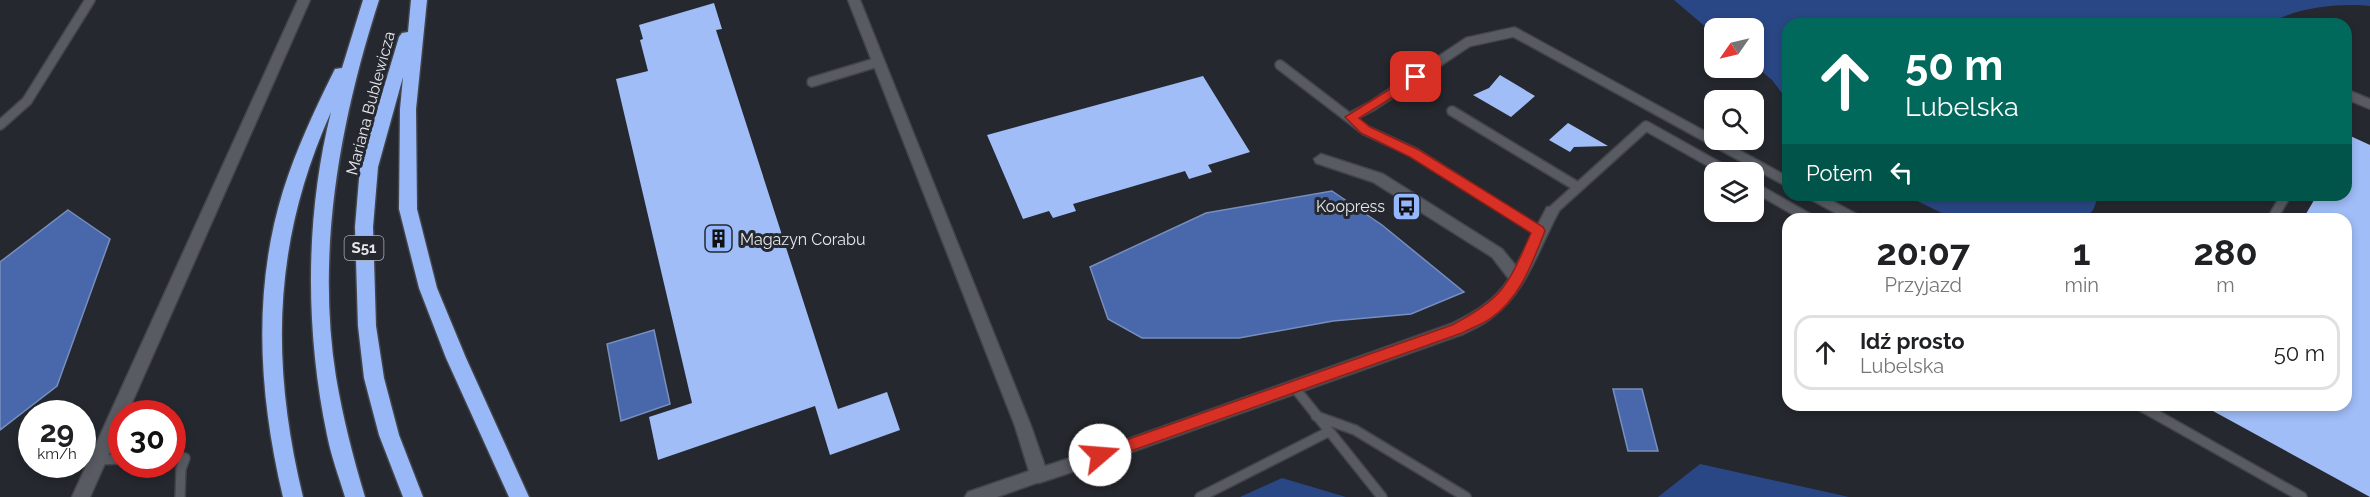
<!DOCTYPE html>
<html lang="pl">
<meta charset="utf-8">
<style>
:root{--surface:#fff;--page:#f2f2f2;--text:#202124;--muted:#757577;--line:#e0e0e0}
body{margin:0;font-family:Raleway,sans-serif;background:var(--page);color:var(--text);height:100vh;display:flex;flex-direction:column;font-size:22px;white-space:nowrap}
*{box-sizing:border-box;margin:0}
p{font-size:20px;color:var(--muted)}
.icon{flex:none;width:33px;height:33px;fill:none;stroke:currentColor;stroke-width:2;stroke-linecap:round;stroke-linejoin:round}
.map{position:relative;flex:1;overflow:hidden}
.drawer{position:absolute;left:1782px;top:213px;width:570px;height:198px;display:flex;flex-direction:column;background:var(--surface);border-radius:18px;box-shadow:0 3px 9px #0003}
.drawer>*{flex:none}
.guide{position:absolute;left:1782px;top:18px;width:570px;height:183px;border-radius:18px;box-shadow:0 3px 9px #0003;background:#00695c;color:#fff;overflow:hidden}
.needle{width:39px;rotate:236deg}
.buttons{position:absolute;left:1704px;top:18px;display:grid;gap:12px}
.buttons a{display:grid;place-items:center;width:60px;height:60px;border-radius:12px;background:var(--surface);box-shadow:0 3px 9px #0003;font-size:30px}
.speed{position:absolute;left:18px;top:400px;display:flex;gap:12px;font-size:30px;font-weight:700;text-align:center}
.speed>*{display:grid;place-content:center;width:78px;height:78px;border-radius:50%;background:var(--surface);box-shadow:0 3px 9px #0003;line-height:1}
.speed small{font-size:15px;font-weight:400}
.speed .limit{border:9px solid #d22;background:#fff;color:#111}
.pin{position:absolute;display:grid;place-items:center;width:51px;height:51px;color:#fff;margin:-26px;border-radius:12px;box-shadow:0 3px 9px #0006}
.me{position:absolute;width:66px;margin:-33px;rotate:72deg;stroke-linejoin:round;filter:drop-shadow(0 0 4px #0008)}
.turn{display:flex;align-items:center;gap:21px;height:126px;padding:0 24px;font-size:27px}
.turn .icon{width:78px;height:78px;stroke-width:2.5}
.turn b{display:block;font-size:42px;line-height:51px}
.then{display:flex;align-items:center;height:57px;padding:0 24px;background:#0003;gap:12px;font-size:22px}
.eta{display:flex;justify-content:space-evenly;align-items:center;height:102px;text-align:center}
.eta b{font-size:36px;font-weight:700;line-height:42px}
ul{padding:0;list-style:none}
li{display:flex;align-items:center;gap:18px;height:75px;margin:0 12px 9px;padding:0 12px;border:3px solid var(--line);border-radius:18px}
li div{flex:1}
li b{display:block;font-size:22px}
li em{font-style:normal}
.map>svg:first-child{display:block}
.green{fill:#2a4785}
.water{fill:#4868ab;stroke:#778ebe;stroke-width:1.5}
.building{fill:#a0bdf8}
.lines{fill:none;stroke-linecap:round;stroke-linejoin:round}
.service-casing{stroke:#424449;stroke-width:12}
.minor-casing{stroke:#424449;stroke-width:3}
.tertiary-casing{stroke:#424449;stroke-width:3}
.motorway-casing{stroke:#424449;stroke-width:3}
.service{stroke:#585b62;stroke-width:9}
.minor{fill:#585b62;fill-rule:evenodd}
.tertiary{fill:#585b62;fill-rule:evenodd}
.motorway{fill:#98b8f8;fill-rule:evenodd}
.route{fill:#d93025;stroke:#8d1f18;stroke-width:1.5}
.labels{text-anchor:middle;stroke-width:6;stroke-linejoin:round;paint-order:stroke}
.shield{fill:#25282e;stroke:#abaeb2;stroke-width:1.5}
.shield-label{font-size:15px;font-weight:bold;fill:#e5e7eb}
.street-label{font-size:16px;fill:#e5e7eb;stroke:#25282e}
.poi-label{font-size:16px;fill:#e5e7eb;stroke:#25282e;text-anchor:end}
</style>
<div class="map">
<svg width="2370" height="497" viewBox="0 0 2370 497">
<rect width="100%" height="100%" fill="#25282e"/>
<!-- green -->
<g class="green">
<path d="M1674 0H2370V6C2341 3 2295 7 2270 24H1788V101L1772 80 1754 65V28H1714V34Z"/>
<polygon points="1905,195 2099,195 2093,210 2086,219 1954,219"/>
<polygon points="1700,464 1849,497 1658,497"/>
<polygon points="1282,478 1346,497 1240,497"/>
</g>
<!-- water -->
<g class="water">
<polygon points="1332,191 1382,225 1464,292 1411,314 1333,321 1239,338 1142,338 1108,319 1090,267 1206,213"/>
<polygon points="68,210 110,239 57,386 0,430 0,262"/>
<polygon points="654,330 670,404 621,421 607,344"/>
<polygon points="1613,389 1642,389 1658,451 1628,451"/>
</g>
<!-- building -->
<g class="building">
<polygon points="714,3 722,29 716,30 838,409 887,392 900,430 830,455 815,406 658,460 649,417 692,403 616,79 648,71 640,40 643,39 639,25"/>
<polygon points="1500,75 1535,96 1511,117 1473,95 1489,88"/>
<polygon points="1203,76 1250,152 1208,165 1212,172 1189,179 1185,171 1073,204 1076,211 1053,218 1049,211 1023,219 987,135"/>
<polygon points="1568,123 1608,146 1574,147 1570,152 1549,140"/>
<polygon points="2346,134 2370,145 2370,497 2202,405 2346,405 2346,219 2303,219 2317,195 2346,195"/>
</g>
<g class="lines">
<defs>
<g id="service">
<polyline points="1280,65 1365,130 1415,153 1538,231"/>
<polyline points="812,82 878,62"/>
<polyline points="2346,94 2370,104"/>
<polyline points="1452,111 1578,187"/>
<polyline points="1351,117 1372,106 1468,42 1514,32 1788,182"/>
<polyline points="0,125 27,101 90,0"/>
<polyline points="1754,187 1810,219"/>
<polyline points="1812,195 1856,219"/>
<polyline points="1552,211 1646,126 1728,172"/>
<polyline points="2272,219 2286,195"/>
<polyline points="1294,387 1382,497"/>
<polyline points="2139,405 2302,497"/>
<polyline points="1316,416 1355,430 1466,497"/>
<polyline points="172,458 185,458 181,469 180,497"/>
<polyline points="98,460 122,459"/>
<polyline points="1200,497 1328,432"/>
</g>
<path id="minor" d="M1321 154 1383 174 1502 249 1516 266 1547 207H1557L1559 211C1539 248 1526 293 1491 318 1483 325 1472 329 1463 334L1120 456 1039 483 1033 480 1030 475 1033 470 1120 442 1451 324C1475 312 1493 302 1509 279L1492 257 1373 182 1316 163 1314 159Z"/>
<g id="tertiary">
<polygon points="298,0 310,0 127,414 122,414 122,425 90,497 72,497"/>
<polygon points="848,0 860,0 1031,426 1048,475 1045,480 997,497 965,497 968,492 1029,471 1015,426"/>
</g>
<g id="motorway">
<path d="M363 0H379C340 121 316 251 336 377 343 418 353 457 365 497H345C339 477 331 456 327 435 305 330 305 216 331 112 273 241 270 361 303 497H283C259 396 252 291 283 191 296 150 314 111 333 73L335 69 342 68Z"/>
<polygon points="411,0 427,0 416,109 417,209 437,288 466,358 529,497 509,497 446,358 419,288 399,209 400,109 403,77 378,167 373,227 376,326 384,378 399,435 423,497 403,497 379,435 364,378 358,326 355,227 360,167 399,37 402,33 408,32"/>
</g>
</defs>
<!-- service casing -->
<use href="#service" class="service-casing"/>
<!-- minor casing -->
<use href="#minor" class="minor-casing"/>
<!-- tertiary casing -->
<use href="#tertiary" class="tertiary-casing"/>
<!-- motorway casing -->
<use href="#motorway" class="motorway-casing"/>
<!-- service -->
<use href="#service" class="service"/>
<!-- minor -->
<use href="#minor" class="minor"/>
<!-- tertiary -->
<use href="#tertiary" class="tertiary"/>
<!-- motorway -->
<use href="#motorway" class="motorway"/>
</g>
<!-- route -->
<path class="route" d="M1416 73 1420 74V80L1359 118 1370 127 1419 150 1543 227 1545 231C1532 263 1521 297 1491 318 1483 324 1471 328 1462 333L1100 462 1095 460 1093 455 1095 451 1452 325C1504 298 1508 285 1531 233L1410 157 1361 133 1345 117Z"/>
<!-- icons -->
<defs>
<symbol id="bus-square" viewBox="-11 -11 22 22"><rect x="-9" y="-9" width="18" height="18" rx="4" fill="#94b7fd" stroke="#25282e"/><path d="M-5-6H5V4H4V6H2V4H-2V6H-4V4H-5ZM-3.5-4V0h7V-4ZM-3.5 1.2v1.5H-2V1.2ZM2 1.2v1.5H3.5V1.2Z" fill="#111"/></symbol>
<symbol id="building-square" viewBox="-11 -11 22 22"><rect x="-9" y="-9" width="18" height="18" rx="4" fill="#94b7fd" stroke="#25282e"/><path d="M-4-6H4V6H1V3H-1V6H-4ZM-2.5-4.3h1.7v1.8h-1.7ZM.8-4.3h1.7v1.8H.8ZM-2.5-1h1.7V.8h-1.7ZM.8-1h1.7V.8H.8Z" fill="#111"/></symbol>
</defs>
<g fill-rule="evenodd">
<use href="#bus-square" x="1390" y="190" width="33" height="33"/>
<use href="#building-square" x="702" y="222" width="33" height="33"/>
</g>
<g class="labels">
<!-- shield labels -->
<rect class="shield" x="344.5" y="236" width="39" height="24" rx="4.5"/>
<g class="shield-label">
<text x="364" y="253">S51</text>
</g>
<!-- street labels -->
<g class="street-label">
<text transform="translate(370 103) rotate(-75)" y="6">Mariana Bublewicza</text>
</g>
<!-- poi labels -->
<g class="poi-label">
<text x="1385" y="212">Koopress</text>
<text x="740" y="245" text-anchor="start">Magazyn Corabu</text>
</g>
</g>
</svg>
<div class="buttons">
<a><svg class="needle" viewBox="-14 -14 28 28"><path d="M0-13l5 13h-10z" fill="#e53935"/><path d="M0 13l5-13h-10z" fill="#757577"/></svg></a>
<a><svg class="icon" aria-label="search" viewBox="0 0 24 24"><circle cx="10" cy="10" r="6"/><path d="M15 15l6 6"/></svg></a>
<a><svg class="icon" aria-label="layers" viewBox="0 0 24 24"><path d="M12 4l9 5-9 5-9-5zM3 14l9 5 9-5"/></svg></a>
</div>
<div class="speed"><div>29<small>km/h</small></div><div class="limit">30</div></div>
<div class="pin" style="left:1416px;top:77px;background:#d93025"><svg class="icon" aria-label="arrive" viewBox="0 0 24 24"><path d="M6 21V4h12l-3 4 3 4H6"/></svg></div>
<svg class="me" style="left:1100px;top:455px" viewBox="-20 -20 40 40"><circle r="19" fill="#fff"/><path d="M0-13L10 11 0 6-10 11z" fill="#d93025"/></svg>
<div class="guide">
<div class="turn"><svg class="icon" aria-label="ahead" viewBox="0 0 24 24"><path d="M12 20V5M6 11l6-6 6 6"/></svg><div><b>50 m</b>Lubelska</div></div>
<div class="then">Potem<svg class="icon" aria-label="left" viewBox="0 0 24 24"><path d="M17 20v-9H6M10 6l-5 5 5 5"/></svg></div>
</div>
<section class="drawer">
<div class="eta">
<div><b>20:07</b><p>Przyjazd</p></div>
<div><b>1</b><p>min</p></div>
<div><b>280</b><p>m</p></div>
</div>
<ul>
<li><svg class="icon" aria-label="ahead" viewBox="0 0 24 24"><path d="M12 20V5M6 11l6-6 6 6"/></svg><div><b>Idź prosto</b><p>Lubelska</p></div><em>50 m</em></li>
</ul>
</section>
</div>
